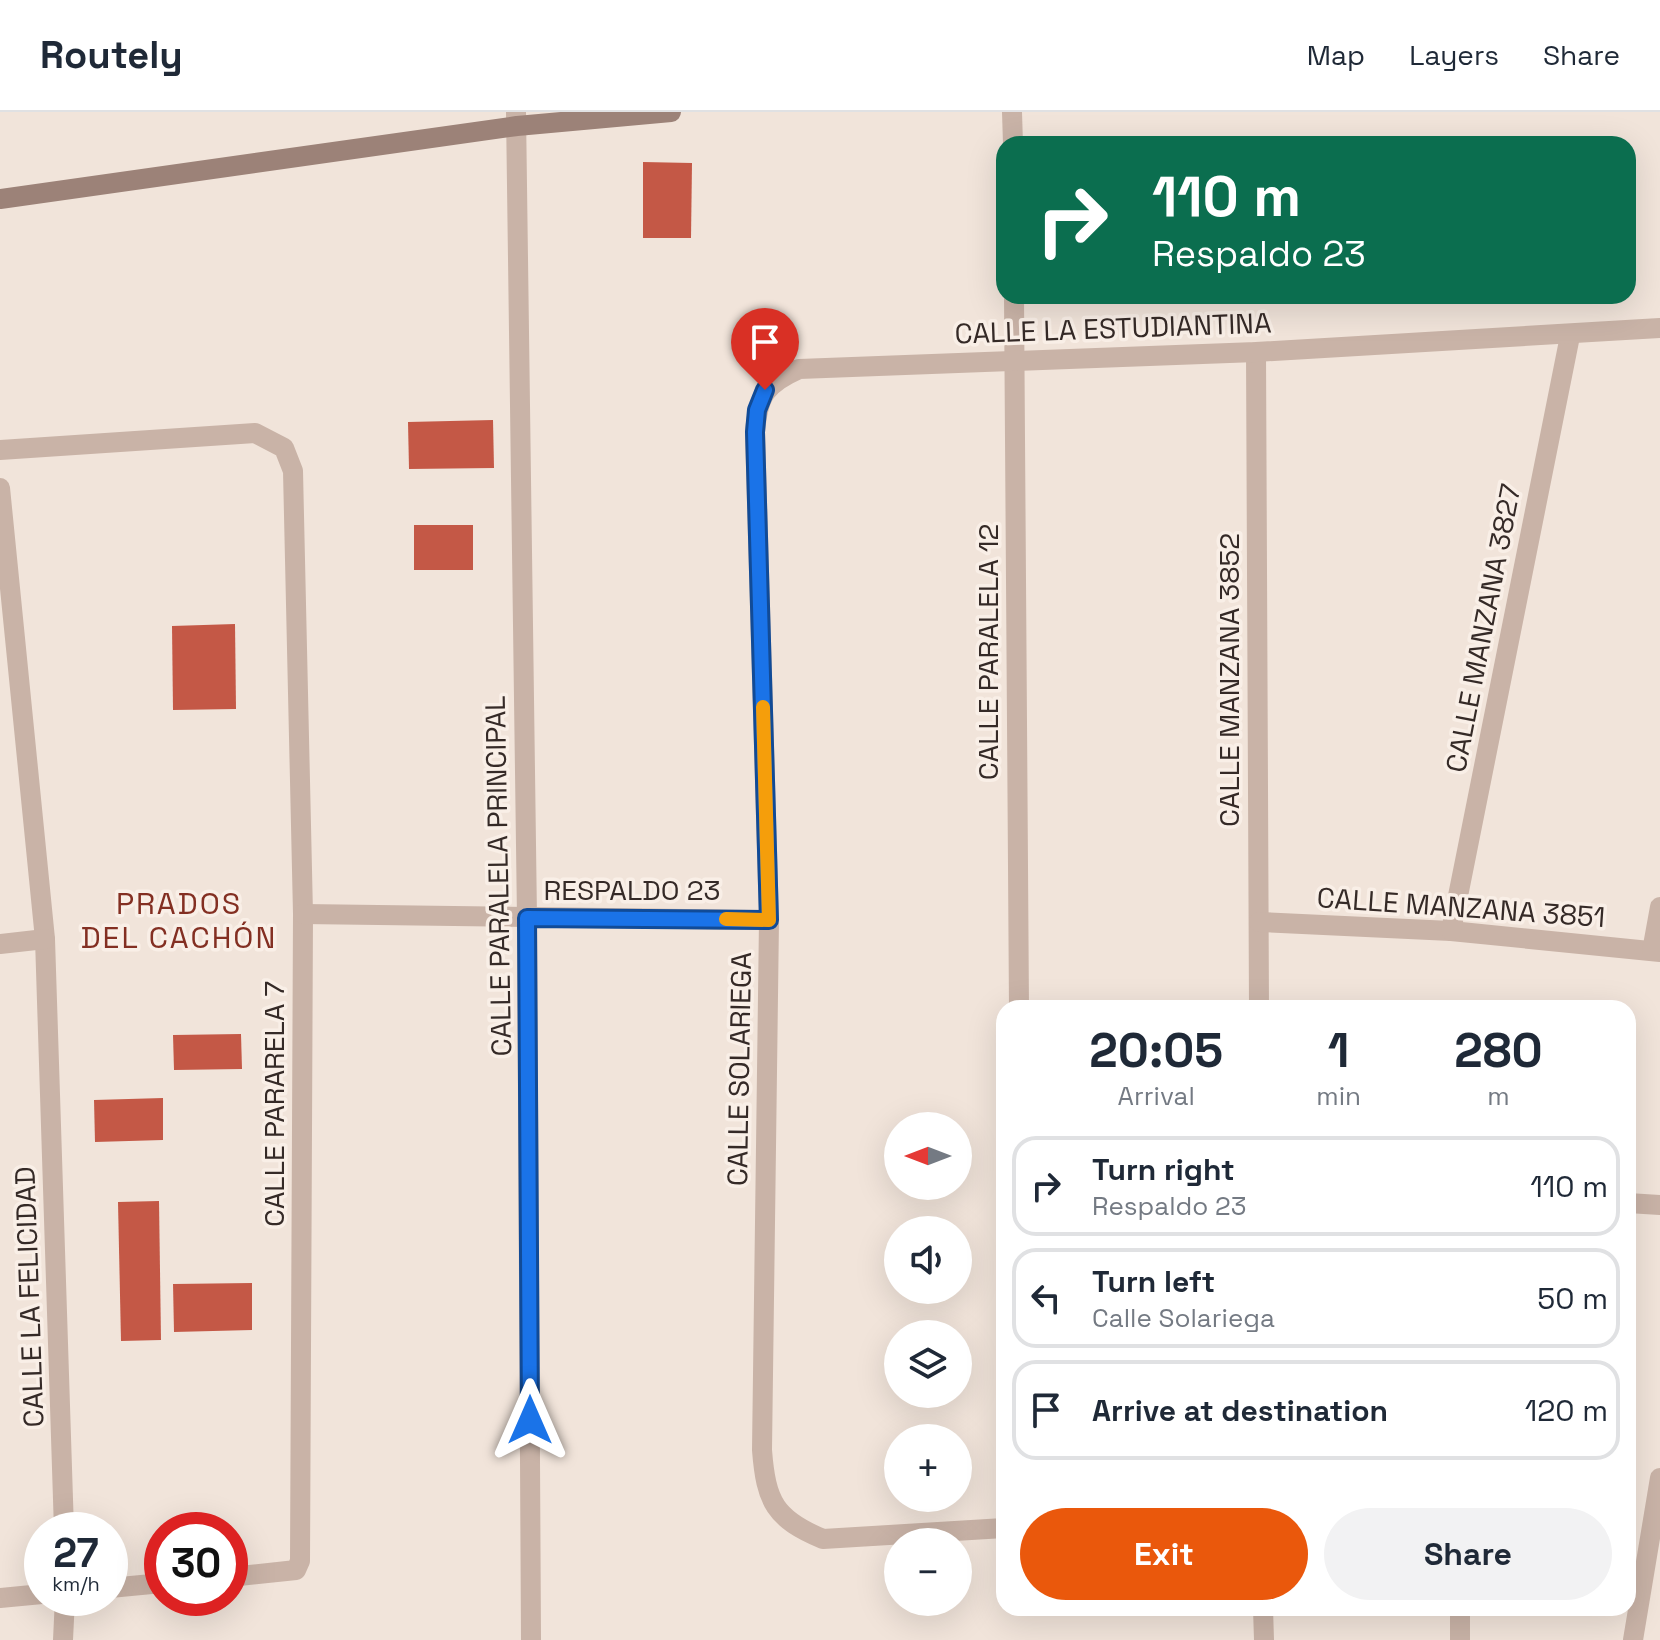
<!DOCTYPE html>
<meta charset="utf-8">
<style>
:root{--surface:#fff;--page:#f2f2f3;--text:#1f2937;--muted:#747a83;--line:#e0e1e3;--accent:#ea580c}
body{margin:0;font-family:"Space Grotesk",sans-serif;background:var(--page);color:var(--text);height:100vh;display:flex;flex-direction:column;font-size:30px;white-space:nowrap}
*{box-sizing:border-box;margin:0}
p{font-size:26px;color:var(--muted)}
.icon{flex:none;width:44px;height:44px;fill:none;stroke:currentColor;stroke-width:2;stroke-linecap:round;stroke-linejoin:round}
.map{position:relative;flex:1;overflow:hidden}
.sheet{position:absolute;left:996px;top:888px;width:640px;height:616px;display:flex;flex-direction:column;background:var(--surface);border-radius:24px;box-shadow:0 8px 32px #0002}
.sheet>*{flex:none}
.guide{position:absolute;left:996px;top:24px;width:640px;height:168px;border-radius:24px;box-shadow:0 8px 32px #0002;background:#0b6e4f;color:#fff;overflow:hidden}
.needle{width:52px;rotate:270deg}
.controls{position:absolute;left:884px;top:1000px;display:grid;gap:16px}
.controls a{display:grid;place-items:center;width:88px;height:88px;border-radius:50%;background:var(--surface);box-shadow:0 8px 32px #0002;font-size:40px}
.speed{position:absolute;left:24px;top:1400px;display:flex;gap:16px;font-size:40px;font-weight:700;text-align:center}
.speed>*{display:grid;place-content:center;width:104px;height:104px;border-radius:50%;background:var(--surface);box-shadow:0 8px 32px #0002;line-height:1}
.speed small{font-size:20px;font-weight:400}
.speed .limit{border:12px solid #d22;background:#fff;color:#111}
.pin{position:absolute;display:grid;place-items:center;width:68px;height:68px;color:#fff;margin:-82px -34px;border-radius:50% 50% 50% 0;rotate:-45deg;box-shadow:0 0 8px #0007}
.pin .icon{rotate:45deg}
.me{position:absolute;width:88px;margin:-44px;rotate:0deg;stroke-linejoin:round;filter:drop-shadow(0 0 6px #0008)}
.turn{display:flex;align-items:center;gap:28px;height:168px;padding:0 24px;font-size:36px}
.turn .icon{width:104px;height:104px;stroke-width:2.5}
.turn b{display:block;font-size:56px;line-height:68px}
.eta{display:flex;justify-content:space-evenly;align-items:center;height:136px;text-align:center}
.eta b{font-size:48px;font-weight:800;line-height:56px}
.primary-button{display:flex;gap:16px;margin-top:auto;padding:16px 24px}
.primary-button a{flex:1;height:92px;border-radius:48px;background:var(--accent);color:#fff;font-size:32px;font-weight:800;line-height:92px;text-align:center}
.primary-button a+a{background:var(--page);color:var(--text)}
ul{padding:0;list-style:none}
li{display:flex;align-items:center;gap:24px;height:100px;margin:0 16px 12px;padding:0 8px;border:4px solid var(--line);border-radius:24px}
li div{flex:1}
li b{display:block;font-size:30px}
li em{font-style:normal}
header{display:flex;align-items:center;gap:48px;box-sizing:border-box;height:112px;padding:0 40px;background:var(--surface);border-bottom:2px solid var(--line)}
header strong{font-size:38px}
nav{display:flex;gap:44px;margin-inline-start:auto;font-size:28px}
.map>svg:first-child{display:block}
.building{fill:#c45846}
.lines{fill:none;stroke-linecap:round;stroke-linejoin:round}
.minor{stroke:#c9b3a7;stroke-width:20}
.secondary{stroke:#9c8278;stroke-width:20}
.route-casing{stroke:#114b97;stroke-width:20}
.route{stroke:#1a73e8;stroke-width:14}
.slow{stroke:#f59e0b;stroke-width:14}
.labels{text-anchor:middle;stroke-width:7;stroke-linejoin:round;paint-order:stroke}
.street-label{font-size:28px;fill:#352a27;stroke:#f9efe7}
.neighbourhood-label{font-size:30px;letter-spacing:2px;fill:#832f22;stroke:#f9efe7}
</style>
<header>
<strong>Routely</strong>
<nav><a>Map</a><a>Layers</a><a>Share</a></nav>
</header>
<div class="map">
<svg width="1660" height="1528" viewBox="0 0 1660 1528">
<rect width="100%" height="100%" fill="#f1e4da"/>
<!-- building -->
<g class="building">
<polygon points="643,50 692,51 691,126 643,126"/>
<polygon points="493,308 494,356 409,357 408,310"/>
<rect x="414" y="413" width="59" height="45"/>
<polygon points="235,512 236,597 173,598 172,514"/>
<polygon points="241,922 242,957 174,958 173,923"/>
<polygon points="163,986 163,1028 95,1030 94,988"/>
<polygon points="159,1089 161,1228 121,1229 118,1090"/>
<polygon points="252,1171 252,1218 174,1220 173,1172"/>
</g>
<g class="lines">
<!-- minor -->
<g class="minor">
<polyline points="516,0 527,806 531,1528"/>
<polyline points="1012,0 1013,32"/>
<polyline points="1014,184 1019,896"/>
<polyline points="1256,240 1259,896"/>
<polyline points="0,338 255,321 284,336 293,359 303,802 300,1449 296,1458 230,1465"/>
<polyline points="0,376 45,827 64,1418"/>
<polyline points="303,802 769,808"/>
<polyline points="1259,810 1451,819 1660,840"/>
<polyline points="1451,819 1570,224"/>
<polyline points="0,832 45,827"/>
<polyline points="1652,839 1660,795"/>
<polyline points="1628,1091 1660,1093"/>
<path d="M1004 1416 823 1427C775 1407 766 1390 762 1338L769 808 755 320C758 284 765 272 799 257L1256 240 1660 216"/>
<polyline points="110,1476 162,1471"/>
<polyline points="0,1486 42,1482"/>
<polyline points="1263,1496 1264,1528"/>
<polyline points="1460,1496 1460,1528"/>
<polyline points="63,1528 65,1486"/>
<polyline points="1633,1528 1660,1366"/>
</g>
<!-- secondary -->
<polyline class="secondary" points="0,87 517,14 671,0"/>
</g>
<g class="lines">
<defs>
<polyline id="route" points="530,1308 527,806 769,808 755,320 757,298 765,278"/>
</defs>
<!-- route casing -->
<use href="#route" class="route-casing"/>
<!-- route -->
<use href="#route" class="route"/>
<!-- slow -->
<polyline class="slow" points="726,807 769,808 763,595"/>
</g>
<g class="labels">
<!-- street labels -->
<g class="street-label">
<text transform="translate(1113 216) rotate(-2)" y="10">CALLE LA ESTUDIANTINA</text>
<text transform="translate(1483 516) rotate(-79)" y="10">CALLE MANZANA 3827</text>
<text transform="translate(988 540) rotate(-90)" y="10">CALLE PARALELA 12</text>
<text transform="translate(1229 568) rotate(-90)" y="10">CALLE MANZANA 3852</text>
<text transform="translate(498 764) rotate(-91)" y="10">CALLE PARALELA PRINCIPAL</text>
<text x="632" y="788">RESPALDO 23</text>
<text transform="translate(1461 795) rotate(4)" y="10">CALLE MANZANA 3851</text>
<text transform="translate(739 957) rotate(-89)" y="10">CALLE SOLARIEGA</text>
<text transform="translate(274 992) rotate(-90)" y="10">CALLE PARARELA 7</text>
<text transform="translate(29 1185) rotate(-92)" y="10">CALLE LA FELICIDAD</text>
</g>
<!-- neighbourhood labels -->
<g class="neighbourhood-label">
<text x="179" y="802">PRADOS<tspan x="179" dy="34">DEL CACHÓN</tspan></text>
</g>
</g>
</svg>
<div class="controls">
<a><svg class="needle" viewBox="-14 -14 28 28"><path d="M0-13l5 13h-10z" fill="#e53935"/><path d="M0 13l5-13h-10z" fill="#747a83"/></svg></a>
<a><svg class="icon" aria-label="sound" viewBox="0 0 24 24"><path d="M4 9h4l5-4v14l-5-4H4zM17 9q2 3 0 6"/></svg></a>
<a><svg class="icon" aria-label="layers" viewBox="0 0 24 24"><path d="M12 4l9 5-9 5-9-5zM3 14l9 5 9-5"/></svg></a>
<a>+</a>
<a>−</a>
</div>
<div class="speed"><div>27<small>km/h</small></div><div class="limit">30</div></div>
<div class="pin" style="left:765px;top:278px;background:#d93025"><svg class="icon" aria-label="arrive" viewBox="0 0 24 24"><path d="M6 21V4h12l-3 4 3 4H6"/></svg></div>
<svg class="me" style="left:530px;top:1308px" viewBox="-20 -20 40 40"><path d="M0-17L14 15 0 8-14 15z" fill="#1a73e8" stroke="#fff" stroke-width="4"/></svg>
<div class="guide">
<div class="turn"><svg class="icon" aria-label="right" viewBox="0 0 24 24"><path d="M7 20v-9h11M14 6l5 5-5 5"/></svg><div><b>110 m</b>Respaldo 23</div></div>
</div>
<section class="sheet">
<div class="eta">
<div><b>20:05</b><p>Arrival</p></div>
<div><b>1</b><p>min</p></div>
<div><b>280</b><p>m</p></div>
</div>
<ul>
<li><svg class="icon" aria-label="right" viewBox="0 0 24 24"><path d="M7 20v-9h11M14 6l5 5-5 5"/></svg><div><b>Turn right</b><p>Respaldo 23</p></div><em>110 m</em></li>
<li><svg class="icon" aria-label="left" viewBox="0 0 24 24"><path d="M17 20v-9H6M10 6l-5 5 5 5"/></svg><div><b>Turn left</b><p>Calle Solariega</p></div><em>50 m</em></li>
<li><svg class="icon" aria-label="arrive" viewBox="0 0 24 24"><path d="M6 21V4h12l-3 4 3 4H6"/></svg><div><b>Arrive at destination</b></div><em>120 m</em></li>
</ul>
<div class="primary-button"><a>Exit</a><a>Share</a></div>
</section>
</div>
